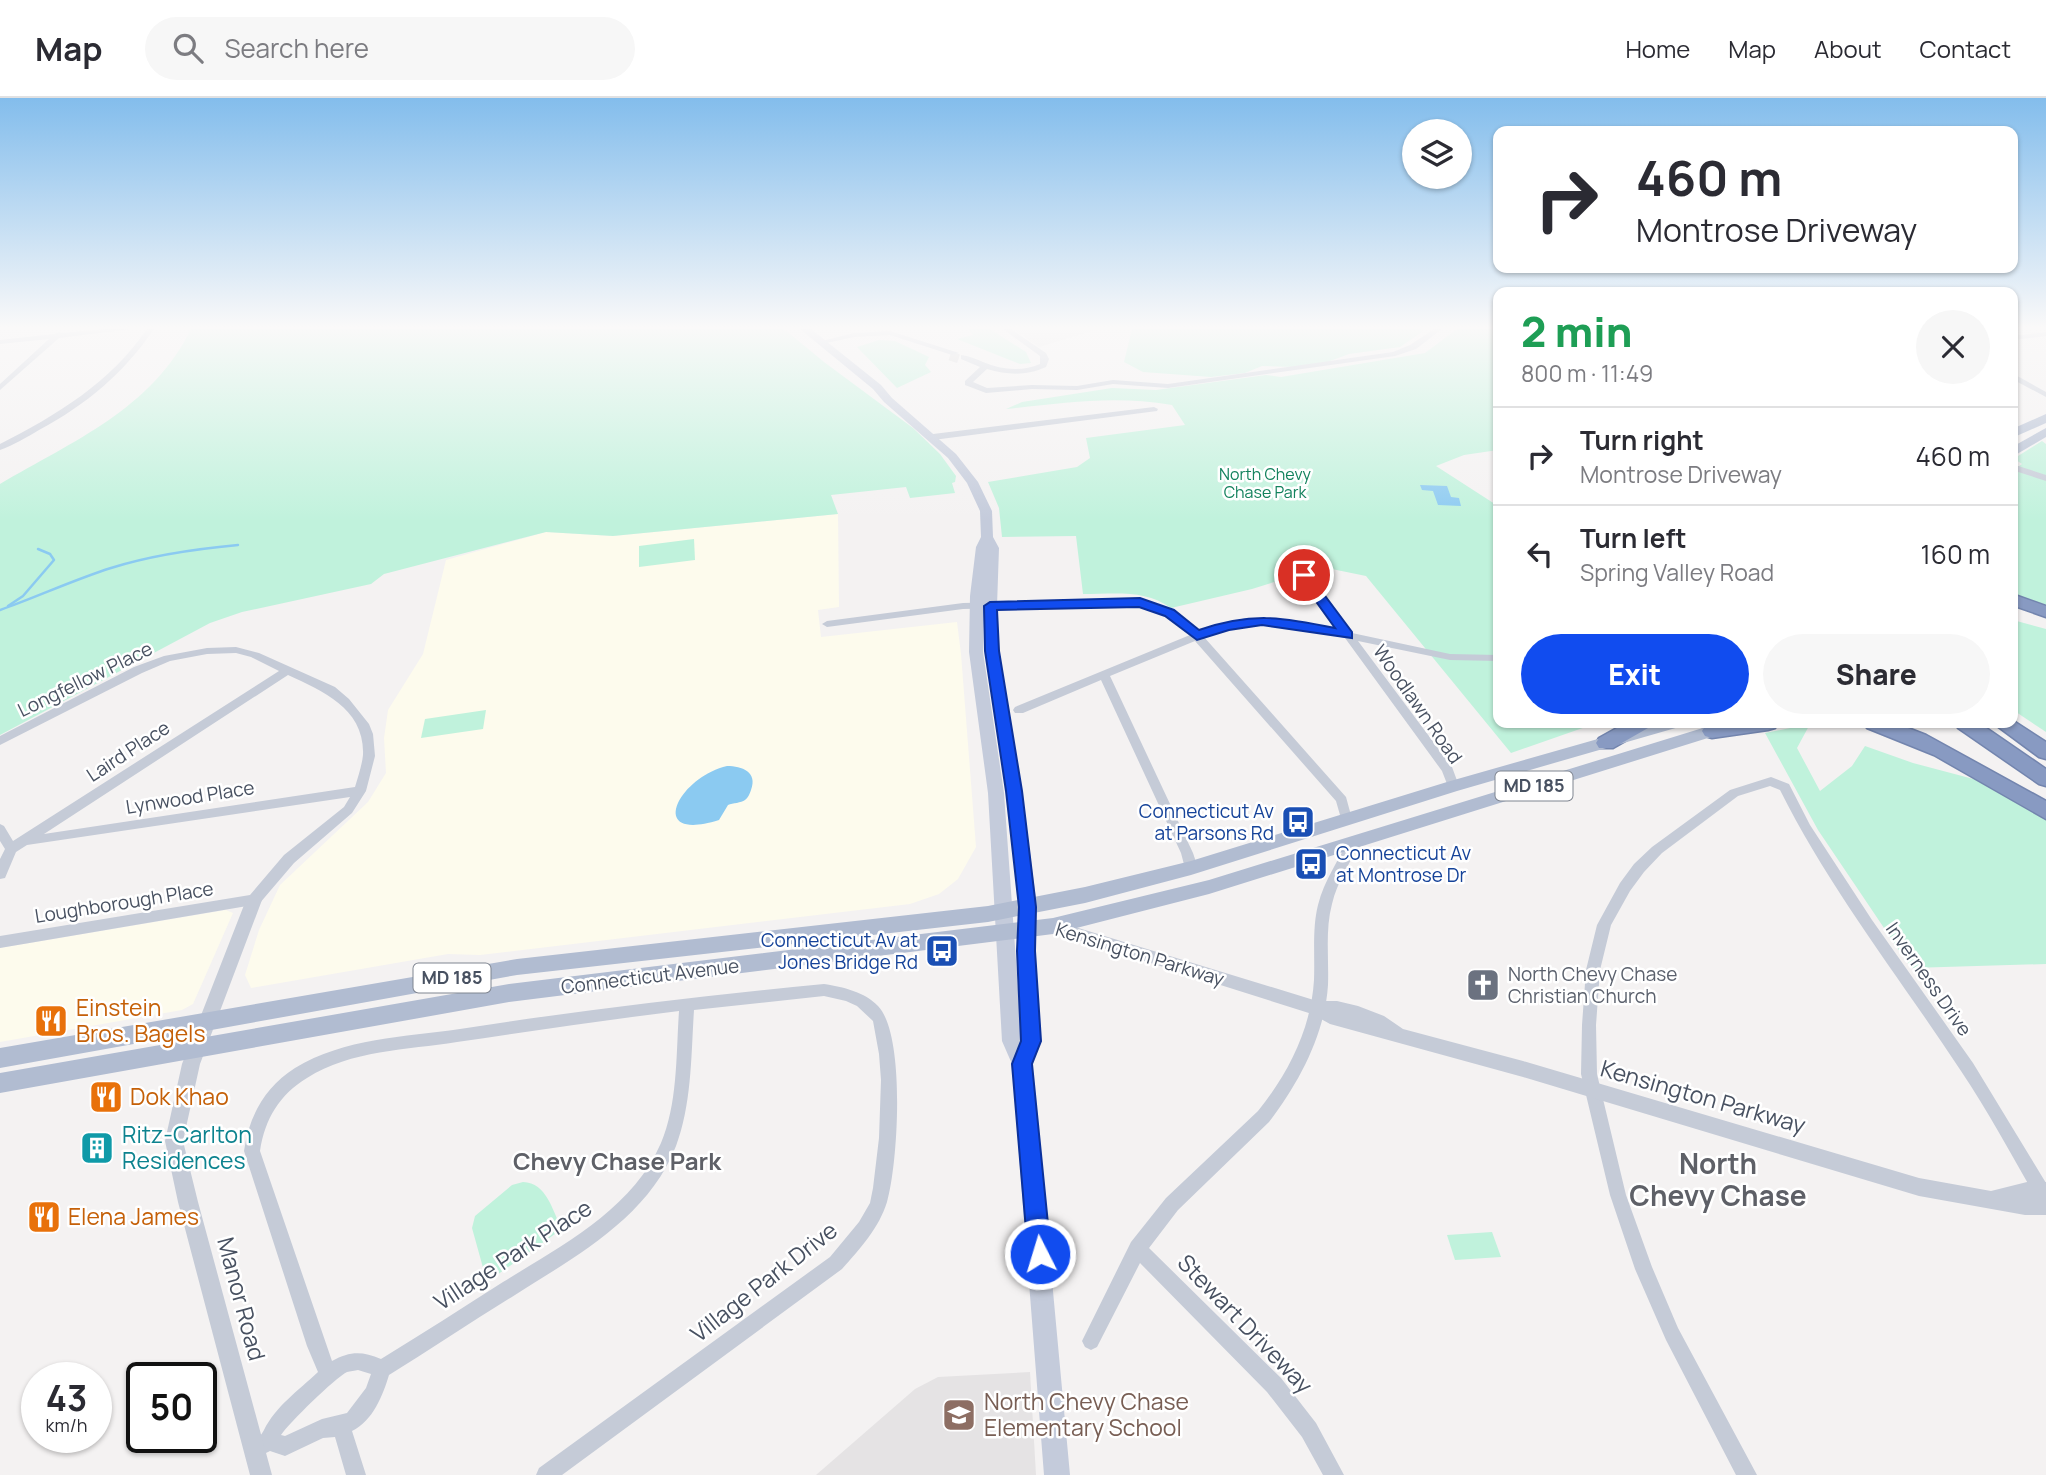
<!DOCTYPE html>
<meta charset="utf-8">
<style>
:root{--surface:#fff;--page:#f7f7f7;--text:#2b2b33;--muted:#7c7c81;--line:#e1e1e2;--accent:#114cef}
body{margin:0;font-family:Manrope,sans-serif;background:var(--page);color:var(--text);height:100vh;display:flex;flex-direction:column;font-size:26px;white-space:nowrap}
*{box-sizing:border-box;margin:0}
p{font-size:23px;color:var(--muted)}
.icon{flex:none;width:38px;height:38px;fill:none;stroke:currentColor;stroke-width:2;stroke-linecap:round;stroke-linejoin:round}
.map{position:relative;flex:1;overflow:hidden}
.panel{position:absolute;left:1493px;top:189px;width:525px;height:441px;display:flex;flex-direction:column;background:var(--surface);border-radius:14px;box-shadow:0 2px 5px #0004}
.panel>*{flex:none}
.hud{position:absolute;left:1493px;top:28px;width:525px;height:147px;border-radius:14px;box-shadow:0 2px 5px #0004;background:#fff;color:var(--text);overflow:hidden}
.fabs{position:absolute;left:1402px;top:21px;display:grid;gap:14px}
.fabs a{display:grid;place-items:center;width:70px;height:70px;border-radius:50%;background:var(--surface);box-shadow:0 2px 5px #0004;font-size:35px}
.speed{position:absolute;left:21px;top:1264px;display:flex;gap:14px;font-size:35px;font-weight:700;text-align:center}
.speed>*{display:grid;place-content:center;width:91px;height:91px;border-radius:50%;background:var(--surface);box-shadow:0 2px 5px #0004;line-height:1}
.speed small{font-size:18px;font-weight:400}
.speed .limit{border:4px solid #111;border-radius:10px;background:#fff;color:#111}
.pin{position:absolute;display:grid;place-items:center;width:60px;height:60px;color:#fff;margin:-30px;border:4px solid #fff;border-radius:50%;box-shadow:0 2px 7px #0007}
.me{position:absolute;width:77px;margin:-38px;rotate:355deg;stroke-linejoin:round;filter:drop-shadow(0 0 5px #0008)}
.turn{display:flex;align-items:center;gap:24px;height:147px;padding:0 28px;font-size:32px}
.turn .icon{width:91px;height:91px;stroke-width:2.5}
.turn b{display:block;font-size:49px;line-height:60px}
.round{display:grid;place-items:center;flex:none;width:74px;height:74px;border-radius:37px;background:var(--page)}
.summary{display:flex;align-items:center;justify-content:space-between;height:119px;padding:0 28px}
h1{font-size:42px;font-weight:800;line-height:52px;color:#1e9e55}
.primary-button{display:flex;gap:14px;margin-top:auto;padding:14px 28px}
.primary-button a{flex:1;height:80px;border-radius:42px;background:var(--accent);color:#fff;font-size:28px;font-weight:800;line-height:80px;text-align:center}
.primary-button a+a{background:var(--page);color:var(--text)}
ul{padding:0;list-style:none}
li{display:flex;align-items:center;gap:21px;height:98px;padding:0 28px;border-top:2px solid var(--line)}
li div{flex:1}
li b{display:block;font-size:26px}
li em{font-style:normal}
header{display:flex;align-items:center;gap:42px;box-sizing:border-box;height:98px;padding:0 35px;background:var(--surface);border-bottom:2px solid var(--line)}
header strong{font-size:33px}
nav{display:flex;gap:38px;margin-inline-start:auto;font-size:24px}
.search{width:490px;height:63px;background:var(--page);display:flex;align-items:center;gap:18px;box-sizing:border-box;padding:0 24px;border-radius:38px;color:var(--muted);font-size:26px}
.map>svg:first-child{display:block}
.commercial{fill:#fdfbed}
.education{fill:#e5e3e4}
.green{fill:#c0f2dc}
.water{fill:#8bcaf1}
.lines{fill:none;stroke-linecap:round;stroke-linejoin:round}
.stream{stroke:#8bcaf1;stroke-width:2.5}
.minor-tunnel{stroke:#d2d2d5;stroke-width:9;stroke-dasharray:9 4.5;stroke-linecap:butt}
.motorway-casing{stroke:#7385ae;stroke-width:3}
.minor{fill:#c5cbd7;fill-rule:evenodd}
.tertiary{fill:#c5cbd7;fill-rule:evenodd}
.secondary{fill:#c4cbdb;fill-rule:evenodd}
.primary{fill:#b1bcd1;fill-rule:evenodd}
.motorway{fill:#889ac2;fill-rule:evenodd}
.route{fill:#114cef;stroke:#0b319b;stroke-width:2}
.labels{text-anchor:middle;stroke-width:5;stroke-linejoin:round;paint-order:stroke}
.far-park-label{font-size:16px;fill:#13825d;stroke:#fff}
.shield{fill:#fff;stroke:#7f8590;stroke-width:2}
.shield-label{font-size:18px;font-weight:bold;fill:#485161}
.street-label{font-size:19px;fill:#485161;stroke:#fff}
.transit-label{font-size:19px;fill:#164399;stroke:#fff;text-anchor:end}
.worship-label{font-size:19px;fill:#5b616d;stroke:#fff;text-anchor:start}
.near-food-label{font-size:23px;fill:#c56008;stroke:#fff;text-anchor:start}
.near-street-label{font-size:23px;fill:#485161;stroke:#fff}
.near-culture-label{font-size:23px;fill:#0d838f;stroke:#fff;text-anchor:start}
.near-education-label{font-size:23px;fill:#785e54;stroke:#fff;text-anchor:start}
.near-neighbourhood-label{font-size:24px;font-weight:bold;fill:#5e6067;stroke:#fff}
.near-quarter-label{font-size:28px;font-weight:bold;fill:#5e6067;stroke:#fff}
</style>
<header>
<strong>Map</strong>
<div class="search"><svg class="icon" aria-label="search" viewBox="0 0 24 24"><circle cx="10" cy="10" r="6"/><path d="M15 15l6 6"/></svg>Search here</div>
<nav><a>Home</a><a>Map</a><a>About</a><a>Contact</a></nav>
</header>
<div class="map">
<svg width="2046" height="1377" viewBox="0 0 2046 1377">
<rect width="100%" height="100%" fill="#f4f2f2"/>
<!-- commercial -->
<g class="commercial">
<polygon points="838,416 839,509 818,512 821,539 957,524 961,556 976,749 958,781 939,796 910,806 480,857 448,856 251,890 245,877 259,832 280,787 368,704 386,675 384,640 388,612 423,556 446,462 546,434 613,438"/>
<polygon points="226,812 233,815 193,906 182,912 0,944 0,850"/>
</g>
<!-- education -->
<g class="education">
<polygon points="1013,231 1099,231 1039,249"/>
<polygon points="1030,1274 1036,1377 816,1377 915,1291 938,1279"/>
</g>
<!-- green -->
<g class="green">
<path d="M191 231H784L824 264 913 330 940 356 956 378 955 384 952 385 955 395 910 400 906 389 831 397 838 416 613 438 546 434 384 476 371 486 242 514 210 525 0 637V386C73 343 152 311 191 231Z"/>
<polygon points="968,231 990,231 1026,254 1031,265 1020,266 957,241 973,237"/>
<polygon points="1132,231 1421,231 1422,234 1400,249 1349,256 1322,266 1294,269 1262,268 1245,275 1211,279 1143,274 1124,264"/>
<path d="M1457 231H1498V352L1464 357 1436 368 1498 408V625H1597L1511 655 1366 478 1322 469 1252 491 1171 510C1145 491 1115 496 1083 496L1076 438 1002 439 999 410 988 384 1077 369 1090 360 1086 340 1185 327 1172 307C1113 297 1064 305 1006 311L1022 304 1112 290 1156 292 1266 277 1281 279 1425 255Z"/>
<polygon points="879,242 895,243 929,259 925,267 931,274 897,290 857,249"/>
<polygon points="2042,343 2046,346 2046,507 2013,496 2013,372 2022,366 2016,362 2018,358"/>
<polygon points="694,441 695,462 639,469 639,448"/>
<polygon points="2013,522 2046,531 2046,634 2013,612"/>
<polygon points="486,612 483,631 421,640 425,621"/>
<polygon points="1810,626 1797,650 1820,693 1852,668 1865,648 1913,665 1981,683 2046,721 2046,866 1911,870 1818,732 1765,635"/>
<path d="M523 1084C547 1085 552 1112 562 1131L487 1184 472 1130 475 1118 512 1087Z"/>
<polygon points="1492,1134 1501,1159 1455,1162 1447,1137"/>
</g>
<!-- water -->
<g class="water">
<polygon points="1420,387 1447,388 1451,399 1459,400 1461,408 1438,407 1433,393 1422,392"/>
<path d="M727 668C742 668 758 674 751 692 750 695 748 700 745 702 741 705 733 705 728 707L719 722C646 745 677 680 727 668Z"/>
</g>
<g class="lines">
<!-- stream -->
<g class="stream">
<polyline points="8,508 23,498 54,462 50,456 38,451"/>
<path d="M0 512C37 499 73 482 111 470 152 457 195 451 238 447"/>
</g>
<!-- minor-tunnel -->
<polyline class="minor-tunnel" points="950,258 959,261"/>
<defs>
<g id="motorway">
<polygon points="2012,496 2046,508 2046,519 2012,507"/>
<polygon points="2012,622 2046,644 2046,661 2039,659 1993,625 2012,625"/>
<polygon points="1626,625 1651,625 1648,630 1613,650 1599,650 1596,645 1599,640"/>
<polygon points="1722,625 1778,625 1775,630 1768,632 1712,640 1705,638 1702,633 1705,628"/>
<polygon points="1864,625 1895,625 1926,637 2046,703 2046,721 1934,657 1867,630"/>
<polygon points="1955,625 1979,625 2046,671 2046,688 2039,686 1958,630"/>
</g>
</defs>
<!-- motorway casing -->
<use href="#motorway" class="motorway-casing"/>
<!-- minor -->
<g class="minor">
<polygon points="104,231 132,231 59,240 0,292 0,286 49,241 0,246 0,242 54,236 59,234 62,235"/>
<path d="M147 231H154C124 275 86 307 39 332 27 339 14 347 0 352V346C57 317 110 285 147 231Z"/>
<path d="M1003 231H1011L1046 255 1049 261 1046 269C1026 278 1008 277 987 271L973 284 987 290 1032 287 1077 288 1113 282 1168 286 1393 254 1410 247 1434 231H1442L1416 251 1395 258 1168 290 1113 286 1077 292 1032 291 986 295 965 287V283L980 269 961 261V257C969 258 976 261 983 264 1002 272 1021 274 1040 266V258Z"/>
<polygon points="890,233 959,255 952,257 890,237 854,239 822,246 818,244 854,235"/>
<polygon points="2046,234 2046,238 2012,242 2012,238"/>
<polygon points="2012,275 2046,294 2046,299 2012,281"/>
<polygon points="1154,309 1158,311 1157,313 933,342 929,339 933,336"/>
<polygon points="1304,474 1308,475 1352,535 1450,556 1498,557 1498,563 1450,562 1358,543 1452,669 1459,688 1453,692 1449,691 1442,673 1345,540 1285,527 1246,526 1204,539 1346,699 1352,721 1350,724 1342,724 1336,703 1195,543 1110,578 1193,755 1198,770 1196,774 1186,774 1181,755 1101,582 1023,615 1015,615 1013,612 1015,609 1190,537 1166,517 1139,507 963,511 827,529 822,526 827,523 963,505 1140,501 1174,513 1199,534 1245,520 1285,521 1339,532 1299,477"/>
<path d="M236 549 259 555 335 589 349 601 369 626 373 636 375 658 366 693 352 715 294 765 259 806 0 850V838L250 797 284 757 344 709 350 699 27 747 16 754 5 780 0 781V761L5 751 0 743V726L4 728 13 743 279 573 251 559 236 555 207 556 170 563 142 575 0 647V638L134 569 164 558 207 550ZM288 577C323 593 365 611 363 657 362 667 358 679 355 689L44 736Z"/>
<path d="M1771 679 1789 686 1810 727 1872 822 1973 965 2046 1085V1108L2040 1106C2014 1062 1990 1016 1961 973 1900 880 1830 792 1780 692L1770 688 1738 698 1662 755 1644 774 1630 793 1611 827 1600 872 1596 927 1597 976 1626 1097 1652 1169 1678 1230 1757 1377H1736L1666 1242 1635 1171 1610 1097 1581 976 1582 927 1586 872 1597 827 1620 785 1634 766 1652 749 1730 692Z"/>
<path d="M1355 738 1360 740 1361 743C1351 763 1337 784 1332 806 1325 832 1329 860 1328 887 1325 936 1299 985 1269 1024L1178 1112 1149 1150 1281 1280 1316 1325 1344 1377H1323L1302 1339 1267 1294 1140 1165 1097 1249 1091 1252 1085 1249 1082 1243 1131 1144 1166 1100 1258 1013C1288 976 1311 931 1314 882 1315 857 1312 831 1318 807 1324 783 1339 761 1350 740Z"/>
<path d="M824 886C843 889 865 894 878 908 906 937 898 1066 887 1104 879 1130 860 1151 842 1171L562 1377H536L539 1370 830 1159 859 1124 870 1105 873 1090 879 1040 881 982 879 956 873 923 857 908 846 903 824 898 694 912C691 957 692 1005 676 1048 648 1120 576 1158 515 1197 473 1223 431 1251 389 1277 383 1297 373 1323 352 1333L366 1377H346L335 1339 323 1340 285 1358 270 1353 264 1356 257 1353 254 1346C257 1340 261 1338 264 1332 276 1308 298 1293 318 1274L307 1248 244 1053C249 1018 265 989 295 970 344 940 405 939 460 931 581 912 702 898 824 886ZM679 913C676 956 678 1005 661 1045 632 1112 561 1148 503 1184 462 1210 422 1236 381 1261 362 1253 350 1253 332 1263L260 1053C265 1021 279 997 307 980 351 952 407 952 457 944 531 933 605 922 679 913ZM358 1272 371 1276 366 1290 347 1315 322 1321 285 1338 281 1337C289 1325 335 1280 347 1274 350 1273 355 1273 358 1272Z"/>
</g>
<!-- tertiary -->
<g class="tertiary">
<polygon points="2012,366 2046,377 2046,383 2012,372"/>
<polygon points="254,796 259,798 262,802 200,966 183,1043 198,1104 272,1377 250,1377 178,1104 165,1043 182,966 246,802 249,798"/>
<polygon points="1049,821 1317,903 1337,903 1358,908 1384,918 1403,931 1523,963 1919,1080 1991,1093 2027,1084 2046,1084 2046,1117 2025,1117 1919,1098 1523,979 1330,926 1312,916 1043,831 1041,827 1043,823"/>
</g>
<!-- secondary -->
<path class="secondary" d="M800 231H811L881 287 892 300 956 356 978 384 992 413 993 439 999 450 997 508 999 553 1022 693 1037 809 1035 853 1041 943 1032 966 1070 1377H1044L1012 966 1002 943 988 695 969 554 970 498 976 449 981 439 980 413 967 385 948 360 884 304 873 291ZM983 510 985 553 1006 693 1019 809 1017 853 1021 933 1004 695 983 554Z"/>
<!-- primary -->
<g class="primary">
<polygon points="2046,316 2046,325 2012,340 2012,331"/>
<polygon points="2046,330 2046,339 2012,359 2012,349"/>
<polygon points="1654,625 1681,625 1679,629 1457,693 1191,777 1085,805 988,824 517,877 0,970 0,950 517,861 988,808 1085,789 1191,763 1447,684"/>
<polygon points="1719,625 1745,625 1743,629 1209,796 1053,836 509,904 0,995 0,975 509,886 1053,820 1209,782"/>
</g>
<!-- motorway -->
<use href="#motorway" class="motorway"/>
</g>
<!-- sky -->
<linearGradient id="sky" x2="0" y2="1"><stop stop-color="#83bdec"/><stop offset="0.54" stop-color="#faf9f9"/><stop offset="1" stop-color="#faf9f9" stop-opacity="0"/></linearGradient>
<rect width="2046" height="424" fill="url(#sky)"/>
<!-- route -->
<path class="route" d="M1304 473 1308 475 1352 534V540L1262 527 1229 532 1197 542 1165 518 1139 509 997 512 999 553 1022 693 1036 809 1035 853 1041 943 1032 966 1051 1156 1047 1164 1040 1168 1032 1164 1028 1156 1012 966 1021 943 1017 853 1019 809 1006 693 985 553 984 508 990 504 1140 500 1174 512 1199 532C1252 514 1281 519 1335 530L1297 477Z"/>
<!-- icons -->
<defs>
<symbol id="bus-square" viewBox="-11 -11 22 22"><rect x="-9" y="-9" width="18" height="18" rx="4" fill="#1a4fb4" stroke="#fff"/><path d="M-5-6H5V4H4V6H2V4H-2V6H-4V4H-5ZM-3.5-4V0h7V-4ZM-3.5 1.2v1.5H-2V1.2ZM2 1.2v1.5H3.5V1.2Z" fill="#fff"/></symbol>
<symbol id="church-square" viewBox="-11 -11 22 22"><rect x="-9" y="-9" width="18" height="18" rx="4" fill="#6b7280" stroke="#fff"/><path d="M-1.2-6h2.4v3.5h3.3v2.4h-3.3V6h-2.4V-.1h-3.3v-2.4h3.3Z" fill="#fff"/></symbol>
<symbol id="restaurant-square" viewBox="-11 -11 22 22"><rect x="-9" y="-9" width="18" height="18" rx="4" fill="#e8710a" stroke="#fff"/><path d="M-5-6h1v4h1v-4h1v4h1v-4h1v5L-1.5 .5V6h-2V.5L-5-1ZM5-6V6H3V1.5H1.5Q1.5-4 5-6Z" fill="#fff"/></symbol>
<symbol id="building-square" viewBox="-11 -11 22 22"><rect x="-9" y="-9" width="18" height="18" rx="4" fill="#0f9aa8" stroke="#fff"/><path d="M-4-6H4V6H1V3H-1V6H-4ZM-2.5-4.3h1.7v1.8h-1.7ZM.8-4.3h1.7v1.8H.8ZM-2.5-1h1.7V.8h-1.7ZM.8-1h1.7V.8H.8Z" fill="#fff"/></symbol>
<symbol id="school-square" viewBox="-11 -11 22 22"><rect x="-9" y="-9" width="18" height="18" rx="4" fill="#8d6e63" stroke="#fff"/><path d="M0-5L7-2L0 1L-7-2ZM-4 1L0 2.5L4 1V4Q0 6-4 4Z" fill="#fff"/></symbol>
</defs>
<g fill-rule="evenodd">
<use href="#bus-square" x="1279" y="705" width="38" height="38"/>
<use href="#bus-square" x="1292" y="747" width="38" height="38"/>
<use href="#bus-square" x="923" y="834" width="38" height="38"/>
<use href="#church-square" x="1464" y="868" width="38" height="38"/>
<use href="#restaurant-square" x="32" y="904" width="38" height="38"/>
<use href="#restaurant-square" x="87" y="980" width="38" height="38"/>
<use href="#building-square" x="78" y="1031" width="38" height="38"/>
<use href="#restaurant-square" x="25" y="1100" width="38" height="38"/>
<use href="#school-square" x="940" y="1298" width="38" height="38"/>
</g>
<g class="labels">
<!-- far-park labels -->
<g class="far-park-label">
<text x="1265" y="382">North Chevy<tspan x="1265" dy="18">Chase Park</tspan></text>
</g>
<!-- shield labels -->
<g class="shield">
<rect x="1495.5" y="673.5" width="77" height="29" rx="5"/>
<rect x="413.5" y="865.5" width="77" height="29" rx="5"/>
</g>
<g class="shield-label">
<text x="1534" y="694">MD 185</text>
<text x="452" y="886">MD 185</text>
</g>
<!-- street labels -->
<g class="street-label">
<text transform="translate(85 581) rotate(-26)" y="7">Longfellow Place</text>
<text transform="translate(1418 606) rotate(55)" y="7">Woodlawn Road</text>
<text transform="translate(128 653) rotate(-33)" y="7">Laird Place</text>
<text transform="translate(190 699) rotate(-9)" y="7">Lynwood Place</text>
<text transform="translate(124 804) rotate(-9)" y="7">Loughborough Place</text>
<text transform="translate(1140 856) rotate(17)" y="7">Kensington Parkway</text>
<text transform="translate(650 878) rotate(-7)" y="7">Connecticut Avenue</text>
<text transform="translate(1929 881) rotate(55)" y="7">Inverness Drive</text>
</g>
<!-- transit labels -->
<g class="transit-label">
<text x="1274" y="720">Connecticut Av<tspan x="1274" dy="22">at Parsons Rd</tspan></text>
<text x="1336" y="762" text-anchor="start">Connecticut Av<tspan x="1336" dy="22">at Montrose Dr</tspan></text>
<text x="918" y="849">Connecticut Av at<tspan x="918" dy="22">Jones Bridge Rd</tspan></text>
</g>
<!-- worship labels -->
<g class="worship-label">
<text x="1508" y="883">North Chevy Chase<tspan x="1508" dy="22">Christian Church</tspan></text>
</g>
<!-- near-food labels -->
<g class="near-food-label">
<text x="76" y="918">Einstein<tspan x="76" dy="26">Bros. Bagels</tspan></text>
<text x="130" y="1007">Dok Khao</text>
<text x="68" y="1127">Elena James</text>
</g>
<!-- near-street labels -->
<g class="near-street-label">
<text transform="translate(1703 999) rotate(16)" y="8">Kensington Parkway</text>
<text transform="translate(513 1157) rotate(-33)" y="8">Village Park Place</text>
<text transform="translate(764 1184) rotate(-38)" y="8">Village Park Drive</text>
<text transform="translate(241 1201) rotate(75)" y="8">Manor Road</text>
<text transform="translate(1245 1226) rotate(46)" y="8">Stewart Driveway</text>
</g>
<!-- near-culture labels -->
<g class="near-culture-label">
<text x="122" y="1045">Ritz-Carlton<tspan x="122" dy="26">Residences</tspan></text>
</g>
<!-- near-education labels -->
<g class="near-education-label">
<text x="984" y="1312">North Chevy Chase<tspan x="984" dy="26">Elementary School</tspan></text>
</g>
<!-- near-neighbourhood labels -->
<g class="near-neighbourhood-label">
<text x="617" y="1072">Chevy Chase Park</text>
</g>
<!-- near-quarter labels -->
<g class="near-quarter-label">
<text x="1718" y="1076">North<tspan x="1718" dy="32">Chevy Chase</tspan></text>
</g>
</g>
</svg>
<div class="fabs">
<a><svg class="icon" aria-label="layers" viewBox="0 0 24 24"><path d="M12 4l9 5-9 5-9-5zM3 14l9 5 9-5"/></svg></a>
</div>
<div class="speed"><div>43<small>km/h</small></div><div class="limit">50</div></div>
<div class="pin" style="left:1304px;top:477px;background:#d93025"><svg class="icon" aria-label="arrive" viewBox="0 0 24 24"><path d="M6 21V4h12l-3 4 3 4H6"/></svg></div>
<svg class="me" style="left:1040px;top:1156px" viewBox="-20 -20 40 40"><circle r="17" fill="#114cef" stroke="#fff" stroke-width="3"/><path d="M0-11L8 9 0 5-8 9z" fill="#fff"/></svg>
<div class="hud">
<div class="turn"><svg class="icon" aria-label="right" viewBox="0 0 24 24"><path d="M7 20v-9h11M14 6l5 5-5 5"/></svg><div><b>460 m</b>Montrose Driveway</div></div>
</div>
<section class="panel">
<div class="summary"><div><h1>2 min</h1><p>800 m · 11:49</p></div><a class="round"><svg class="icon" aria-label="close" viewBox="0 0 24 24"><path d="M6 6l12 12M18 6L6 18"/></svg></a></div>
<ul>
<li><svg class="icon" aria-label="right" viewBox="0 0 24 24"><path d="M7 20v-9h11M14 6l5 5-5 5"/></svg><div><b>Turn right</b><p>Montrose Driveway</p></div><em>460 m</em></li>
<li><svg class="icon" aria-label="left" viewBox="0 0 24 24"><path d="M17 20v-9H6M10 6l-5 5 5 5"/></svg><div><b>Turn left</b><p>Spring Valley Road</p></div><em>160 m</em></li>
</ul>
<div class="primary-button"><a>Exit</a><a>Share</a></div>
</section>
</div>
